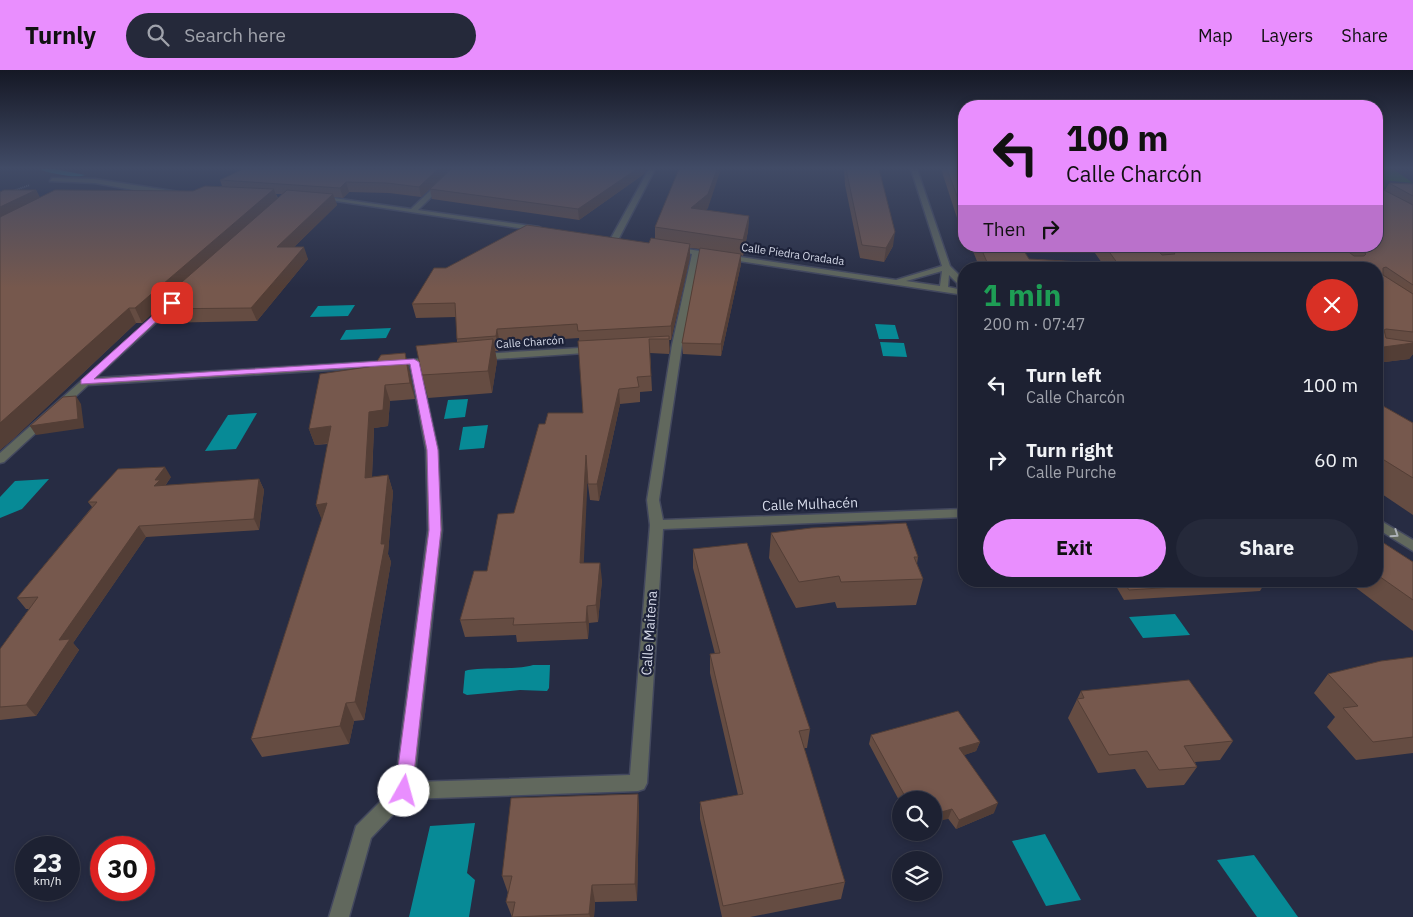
<!DOCTYPE html>
<meta charset="utf-8">
<style>
:root{--surface:#1d2132;--page:#25293a;--text:#f1f3f6;--muted:#a0a3ac;--line:#3b3e4d;--accent:#e98efe}
body{margin:0;font-family:"IBM Plex Sans",sans-serif;background:var(--page);color:var(--text);height:100vh;display:flex;flex-direction:column;font-size:19px;white-space:nowrap}
*{box-sizing:border-box;margin:0}
p{font-size:16px;color:var(--muted)}
.icon{flex:none;width:28px;height:28px;fill:none;stroke:currentColor;stroke-width:2;stroke-linecap:round;stroke-linejoin:round}
.map{position:relative;flex:1;overflow:hidden}
.panel{position:absolute;left:958px;top:192px;width:425px;height:325px;display:flex;flex-direction:column;background:var(--surface);border-radius:20px;box-shadow:0 2px 8px #0003,0 0 0 1px var(--line)}
.panel>*{flex:none}
.guide{position:absolute;left:958px;top:30px;width:425px;height:152px;border-radius:20px;box-shadow:0 2px 8px #0003,0 0 0 1px var(--line);background:#e98efe;color:#111;overflow:hidden}
.tools{position:absolute;left:892px;top:721px;display:grid;gap:10px}
.tools a{display:grid;place-items:center;width:50px;height:50px;border-radius:50%;background:var(--surface);box-shadow:0 2px 8px #0003,0 0 0 1px var(--line);font-size:25px}
.speed{position:absolute;left:15px;top:766px;display:flex;gap:10px;font-size:25px;font-weight:700;text-align:center}
.speed>*{display:grid;place-content:center;width:65px;height:65px;border-radius:50%;background:var(--surface);box-shadow:0 2px 8px #0003,0 0 0 1px var(--line);line-height:1}
.speed small{font-size:12px;font-weight:400}
.speed .limit{border:8px solid #d22;background:#fff;color:#111}
.pin{position:absolute;display:grid;place-items:center;width:42px;height:42px;color:#fff;margin:-21px;border-radius:10px;box-shadow:0 2px 8px #0006}
.me{position:absolute;width:55px;margin:-28px;rotate:7deg;stroke-linejoin:round;filter:drop-shadow(0 0 4px #0008)}
.turn{display:flex;align-items:center;gap:18px;height:105px;padding:0 25px;font-size:22px}
.turn .icon{width:65px;height:65px;stroke-width:2.5}
.turn b{display:block;font-size:35px;line-height:42px}
.then{display:flex;align-items:center;height:48px;padding:0 25px;background:#0003;gap:10px;font-size:19px}
.round{display:grid;place-items:center;flex:none;width:52px;height:52px;border-radius:26px;background:var(--page)}
.summary{display:flex;align-items:center;justify-content:space-between;height:85px;padding:0 25px}
h1{font-size:30px;font-weight:800;line-height:38px;color:#1e9e55}
.button{display:flex;gap:10px;margin-top:auto;padding:10px 25px}
.button a{flex:1;height:58px;border-radius:30px;background:var(--accent);color:#111;font-size:20px;font-weight:800;line-height:58px;text-align:center}
.button a+a{background:var(--page);color:var(--text)}
ul{padding:0;list-style:none}
li{display:flex;align-items:center;gap:15px;height:75px;padding:0 25px}
li div{flex:1}
li b{display:block;font-size:19px}
li em{font-style:normal}
header{display:flex;align-items:center;gap:30px;box-sizing:border-box;height:70px;padding:0 25px;background:var(--accent);color:#111}
header strong{font-size:24px}
nav{display:flex;gap:28px;margin-inline-start:auto;font-size:18px}
.search{width:350px;height:45px;background:var(--page);display:flex;align-items:center;gap:12px;box-sizing:border-box;padding:0 18px;border-radius:28px;color:var(--muted);font-size:19px}
.map>svg:first-child{display:block}
.green{fill:#1e5a20}
.water{fill:#078a96}
.lines{fill:none;stroke-linecap:round;stroke-linejoin:round}
.stream{fill:#078a96;fill-rule:evenodd}
.minor-casing{stroke:#43485e;stroke-width:3}
.path{stroke:#64697d;stroke-width:2;stroke-dasharray:1 1;stroke-linecap:butt}
.minor{fill:#61685d;fill-rule:evenodd}
.wall{fill:#654c42;fill-rule:evenodd}
.shaded-wall{fill:#533e36}
.building{fill:#76584d;stroke:#533e36}
.oneway{stroke:#adb2b8}
.route{fill:#e98efe;stroke:#975ca5}
.labels{text-anchor:middle;stroke-width:4.5;stroke-linejoin:round;paint-order:stroke}
.far-street-label{font-size:11px;fill:#d6dae9;stroke:#1d2239}
.street-label{font-size:14px;fill:#d6dae9;stroke:#1d2239}
</style>
<header>
<strong>Turnly</strong>
<div class="search"><svg class="icon" aria-label="search" viewBox="0 0 24 24"><circle cx="10" cy="10" r="6"/><path d="M15 15l6 6"/></svg>Search here</div>
<nav><a>Map</a><a>Layers</a><a>Share</a></nav>
</header>
<div class="map">
<svg width="1413" height="847" viewBox="0 0 1413 847">
<rect width="100%" height="100%" fill="#272c43"/>
<!-- green -->
<polygon class="green" points="1376,99 1393,99 1413,113 1381,110 1387,117 1376,116"/>
<!-- water -->
<g class="water">
<polygon points="355,235 348,246 310,247 318,236"/>
<polygon points="875,254 895,255 899,269 879,269"/>
<polygon points="391,258 386,268 340,270 346,260"/>
<polygon points="880,272 904,273 907,287 883,286"/>
<polygon points="468,329 465,347 444,349 448,330"/>
<polygon points="257,343 236,379 205,381 228,345"/>
<polygon points="488,355 484,378 459,380 463,357"/>
<polygon points="49,409 22,439 0,448 0,427 15,411"/>
<polygon points="1175,544 1190,565 1143,568 1129,547"/>
<path d="M533 595H550L549 618 547 621 520 620 467 625 463 623 465 601 468 600C486 597 518 600 533 595Z"/>
<polygon points="475,753 467,803 475,810 469,847 409,847 430,756"/>
<polygon points="1045,764 1081,830 1046,836 1012,771"/>
<polygon points="1254,785 1298,847 1257,847 1217,790"/>
</g>
<g class="lines">
<!-- stream -->
<path class="stream" d="M39 99H55L85 105C77 109 48 103 39 99Z"/>
<defs>
<g id="minor">
<polygon points="453,99 460,99 418,140 539,157 543,159 539,161 316,128 319,126 411,139"/>
<polygon points="649,99 655,99 618,170 611,172 610,170"/>
<path d="M911 99H917L950 196 964 210V225L699 185 682 275 659 430 663 450 964 439V447L663 459 647 713 644 719 638 721 408 729 371 768 349 847H329L356 756 395 717 428 460 426 380 410 295 88 315 4 392 0 393V383L167 235 171 238 170 240 95 308 439 288V292L419 294 438 380 442 460 414 712 630 705 650 455 647 430 672 275 692 184 669 179 673 177 896 210 942 196ZM942 201 940 216 906 211ZM949 205 957 213 958 219 948 217Z"/>
<polygon points="52,108 95,109 179,122 176,124 150,123 95,113 50,111"/>
<polygon points="596,277 599,278 599,282 481,290 476,287 481,284"/>
<polygon points="1376,448 1413,470 1413,481 1376,458"/>
</g>
</defs>
<!-- minor casing -->
<use href="#minor" class="minor-casing"/>
<!-- path -->
<polyline class="path" points="13,121 30,115"/>
<!-- minor -->
<use href="#minor" class="minor"/>
</g>
<!-- wall -->
<g class="wall">
<path d="M451 99H647L644 104 579 150 432 129 430 119 421 127 389 123 349 122 343 128 334 127 337 135 294 177 308 189 257 251 158 253 153 243 142 253H136L13 369 0 380V122L36 120 40 128 193 121 222 116 220 110ZM276 124H282L278 128Z"/>
<polygon points="844,99 879,99 893,176 884,192 860,188 845,115"/>
<polygon points="941,99 964,99 964,161 961,160"/>
<polygon points="1389,113 1413,114 1413,284 1409,289 1376,293 1376,199 980,199 971,176 1021,176 1029,189 1102,193 1090,176 1376,176 1382,119 1385,120"/>
<polygon points="708,138 706,140 749,146 748,161 743,186 741,185 741,194 721,286 683,284 682,273 700,179 690,178 690,187 671,270 669,270 669,284 650,283 652,321 640,322 640,332 620,334 599,431 590,430 587,407 583,493 602,510 598,552 589,553 588,569 517,572 516,565 465,567 460,550 487,501 514,443 545,354 583,343 579,268 500,273 498,281 495,281 497,291 492,323 428,328 422,305 457,272 456,247 416,248 412,234 446,198 649,173 655,169 655,157"/>
<polygon points="405,283 409,299 415,329 390,331 388,356 374,358 372,407 388,405 393,422 388,484 391,492 364,650 354,651 349,674 262,687 251,669 322,449 316,435 328,374 315,375 309,359 374,296"/>
<polygon points="1376,332 1413,353 1413,445 1376,420"/>
<polygon points="171,407 165,416 259,409 264,420 259,460 146,467 73,573 79,580 36,646 0,650 0,579 29,539 26,539 17,528 92,437 88,432"/>
<polygon points="771,463 918,487 917,494 923,509 916,535 837,538 835,532 796,538 769,488"/>
<polygon points="1376,468 1413,492 1413,561 1347,511 1376,511"/>
<polygon points="693,479 810,659 807,678 804,678 845,812 841,829 750,847 722,847 700,749 700,732 738,725 710,603 710,584 715,584 693,498"/>
<polygon points="1113,511 1266,511 1260,521 1124,530"/>
<polygon points="1413,587 1413,683 1356,690 1327,657 1335,647 1314,623 1328,604"/>
<polygon points="1081,621 1233,671 1220,690 1195,692 1197,697 1184,715 1147,718 1135,699 1098,703 1068,648"/>
<polygon points="871,665 980,672 976,681 964,685 994,743 956,759 934,730 901,730 901,734 869,674"/>
<polygon points="638,724 639,741 637,831 595,832 594,847 512,847 506,832 508,823 502,806"/>
</g>
<!-- shaded-wall -->
<g class="shaded-wall">
<polygon points="438,99 450,99 421,127 419,117"/>
<polygon points="637,99 647,99 644,104 579,150 578,139"/>
<polygon points="717,99 721,99 708,138 691,153 691,138"/>
<polygon points="346,112 349,122 343,128 340,118"/>
<polygon points="274,119 278,131 151,239 153,243 142,253 135,238"/>
<polygon points="36,120 42,132 0,153 0,137"/>
<polygon points="333,124 337,135 282,189 277,177"/>
<polygon points="749,146 748,161 743,186 743,170"/>
<polygon points="895,162 893,176 884,192 886,178"/>
<polygon points="690,174 690,187 671,270 671,256"/>
<polygon points="304,177 308,189 257,251 251,238"/>
<polygon points="741,184 741,194 721,286 721,274"/>
<polygon points="129,238 136,253 13,369 0,380 0,353"/>
<polygon points="497,259 500,273 498,281 496,266"/>
<polygon points="669,266 670,280 669,284"/>
<polygon points="493,269 497,291 492,323 488,301"/>
<polygon points="1413,273 1413,284 1409,289 1376,293 1376,278"/>
<polygon points="405,283 409,299 415,329 410,313"/>
<polygon points="385,315 390,331 388,356 374,358 371,426 365,408 369,342"/>
<polygon points="619,319 620,334 599,431 597,414"/>
<polygon points="76,326 81,334 84,358 36,365 30,356"/>
<polygon points="331,356 338,372 315,375 309,359"/>
<polygon points="586,385 588,401 583,510 580,493"/>
<polygon points="165,397 171,407 164,417 154,416 155,410"/>
<polygon points="388,405 393,422 388,484 391,492 364,650 355,632 381,474"/>
<polygon points="259,409 264,420 259,460 254,449"/>
<polygon points="327,433 323,453 316,435"/>
<polygon points="139,456 146,467 73,573 79,580 36,646 26,635 59,570"/>
<polygon points="600,493 602,510 598,552 596,535"/>
<polygon points="587,536 589,553 588,569 586,552"/>
<polygon points="346,633 354,651 349,674 340,656"/>
<polygon points="980,672 976,681 956,688 959,678"/>
<polygon points="638,724 639,741 637,831 635,814"/>
<polygon points="998,733 994,743 956,759 959,750"/>
<polygon points="952,739 948,749 934,752 934,744"/>
<polygon points="592,815 595,832 594,847 590,847 589,844"/>
</g>
<!-- building -->
<g class="building">
<polygon points="243,99 438,99 419,117 387,113 346,112 340,118 220,110"/>
<polygon points="451,99 637,99 578,139 430,119"/>
<polygon points="679,99 717,99 708,124 691,138 749,146 743,170 655,157"/>
<polygon points="846,99 879,99 895,162 886,178 862,175"/>
<polygon points="947,99 964,99 964,145"/>
<polygon points="1376,113 1381,113 1382,119 1413,135 1413,215 1386,197 1383,198 1383,205 1413,224 1413,262 1386,259 1384,260 1386,268 1413,272 1413,273 1376,278 1376,199 990,199 980,176 1021,176 1029,189 1118,194 1105,176 1154,176 1162,185 1175,184 1168,176 1341,176 1354,186 1364,186 1366,184 1356,176 1376,176"/>
<polygon points="1389,113 1413,114 1413,126"/>
<polygon points="205,116 274,119 135,238 129,238 0,353 0,147 55,120 193,121"/>
<polygon points="4,120 36,120 0,137 0,122"/>
<polygon points="287,120 333,124 277,177 304,177 251,238 151,239"/>
<polygon points="527,155 649,173 651,168 690,174 671,256 578,261 577,254 497,259 496,266 457,269 455,233 412,234 434,198 446,198"/>
<polygon points="700,178 741,184 721,274 682,273"/>
<polygon points="669,266 669,269 649,269 651,306 637,307 639,317 619,319 597,414 588,414 586,385 580,493 600,493 596,535 587,536 586,552 513,555 514,548 460,550 474,501 487,501 498,444 514,443 539,354 545,354 548,343 583,343 578,271"/>
<polygon points="493,269 488,301 422,305 416,276"/>
<polygon points="405,283 410,313 385,315 383,340 369,342 365,408 388,405 381,474 385,474 355,632 346,633 340,656 251,669 327,433 316,435 331,356 309,359 320,304 374,296 381,285"/>
<polygon points="76,326 78,349 30,356 63,327"/>
<polygon points="1376,332 1413,353 1413,408 1376,385"/>
<polygon points="165,397 155,410 160,410 154,416 259,409 254,449 139,456 59,570 70,569 26,635 0,637 0,579 38,527 17,528 97,432 88,432 118,399"/>
<polygon points="906,453 918,487 914,487 923,509 841,512 839,506 799,512 771,463 811,458"/>
<polygon points="1376,468 1413,492 1413,530 1376,504"/>
<polygon points="747,473 810,659 799,661 845,812 723,836 700,732 743,724 710,584 720,583 693,479"/>
<polygon points="1123,511 1266,511 1129,520"/>
<polygon points="1413,587 1413,667 1373,672 1343,638 1358,636 1328,604 1381,591"/>
<polygon points="1189,610 1233,671 1184,676 1197,697 1159,700 1147,681 1109,685 1077,629 1084,628 1081,621"/>
<polygon points="958,641 980,672 959,678 998,733 959,750 952,739 934,744 934,730 907,730 871,665"/>
<polygon points="638,724 635,814 592,815 589,844 512,847 515,832 506,832 512,806 502,806 511,728"/>
</g>
<!-- one-way arrows -->
<defs><path id="oneway-chevron" d="M-2-3.5L2.5 0L-2 3.5" fill="none" stroke-width="1.6" stroke-linecap="round" stroke-linejoin="round" transform="scale(1.25)"/></defs>
<use class="oneway" href="#oneway-chevron" transform="translate(1395 464) rotate(34)"/>
<!-- sky -->
<linearGradient id="sky" x2="0" y2="1"><stop stop-color="#151825"/><stop offset="0.45" stop-color="#414b66"/><stop offset="1" stop-color="#414b66" stop-opacity="0"/></linearGradient>
<rect width="1413" height="218" fill="url(#sky)"/>
<!-- route -->
<polygon class="route" points="169,231 176,233 94,309 414,289 419,292 438,380 441,460 412,721 409,726 404,729 398,726 395,721 429,460 427,380 410,294 81,314 81,310"/>
<g class="labels">
<!-- far-street labels -->
<g class="far-street-label">
<text transform="translate(793 184) rotate(8)" y="4">Calle Piedra Oradada</text>
<text transform="translate(530 272) rotate(-4)" y="4">Calle Charcón</text>
</g>
<!-- street labels -->
<g class="street-label">
<text transform="translate(810 434) rotate(-2)" y="5">Calle Mulhacén</text>
<text transform="translate(649 563) rotate(-86)" y="5">Calle Maitena</text>
</g>
</g>
</svg>
<div class="tools">
<a><svg class="icon" aria-label="search" viewBox="0 0 24 24"><circle cx="10" cy="10" r="6"/><path d="M15 15l6 6"/></svg></a>
<a><svg class="icon" aria-label="layers" viewBox="0 0 24 24"><path d="M12 4l9 5-9 5-9-5zM3 14l9 5 9-5"/></svg></a>
</div>
<div class="speed"><div>23<small>km/h</small></div><div class="limit">30</div></div>
<div class="pin" style="left:172px;top:233px;background:#d93025"><svg class="icon" aria-label="arrive" viewBox="0 0 24 24"><path d="M6 21V4h12l-3 4 3 4H6"/></svg></div>
<svg class="me" style="left:404px;top:721px" viewBox="-20 -20 40 40"><circle r="19" fill="#fff"/><path d="M0-13L10 11 0 6-10 11z" fill="#e98efe"/></svg>
<div class="guide">
<div class="turn"><svg class="icon" aria-label="left" viewBox="0 0 24 24"><path d="M17 20v-9H6M10 6l-5 5 5 5"/></svg><div><b>100 m</b>Calle Charcón</div></div>
<div class="then">Then<svg class="icon" aria-label="right" viewBox="0 0 24 24"><path d="M7 20v-9h11M14 6l5 5-5 5"/></svg></div>
</div>
<section class="panel">
<div class="summary"><div><h1>1 min</h1><p>200 m · 07:47</p></div><a class="round" style="background:#d93025;color:#fff"><svg class="icon" aria-label="close" viewBox="0 0 24 24"><path d="M6 6l12 12M18 6L6 18"/></svg></a></div>
<ul>
<li><svg class="icon" aria-label="left" viewBox="0 0 24 24"><path d="M17 20v-9H6M10 6l-5 5 5 5"/></svg><div><b>Turn left</b><p>Calle Charcón</p></div><em>100 m</em></li>
<li><svg class="icon" aria-label="right" viewBox="0 0 24 24"><path d="M7 20v-9h11M14 6l5 5-5 5"/></svg><div><b>Turn right</b><p>Calle Purche</p></div><em>60 m</em></li>
</ul>
<div class="button"><a>Exit</a><a>Share</a></div>
</section>
</div>
